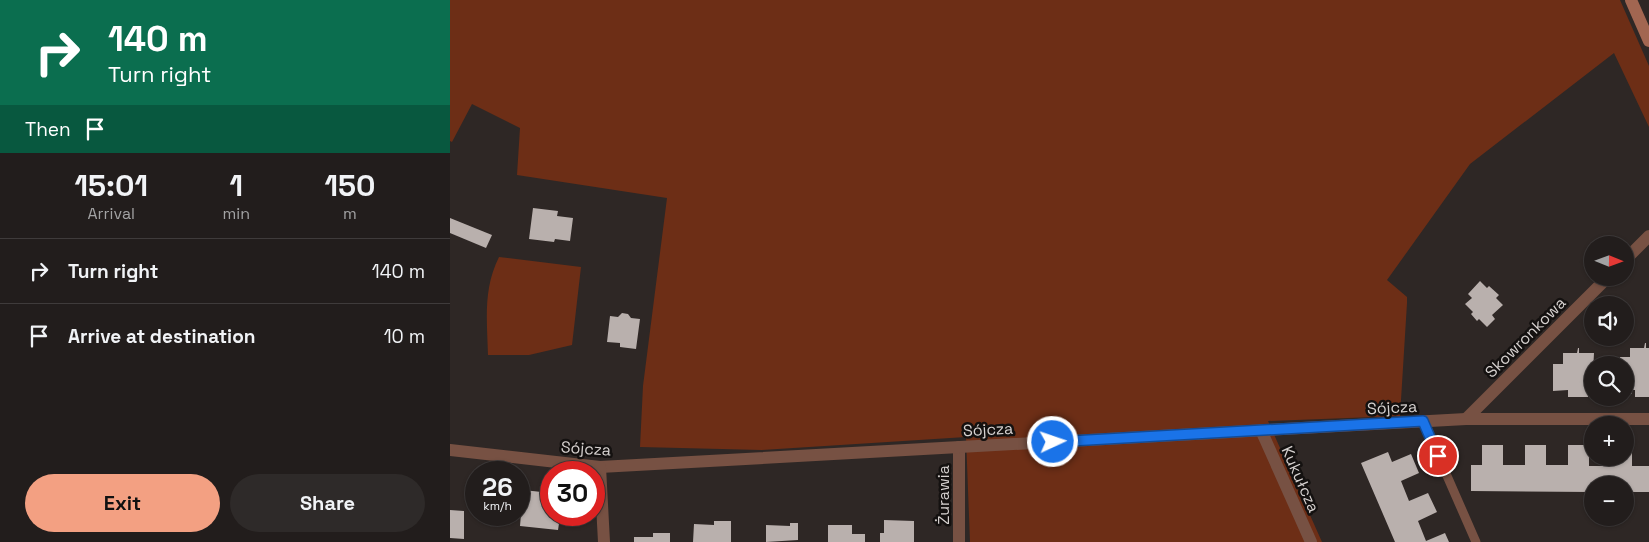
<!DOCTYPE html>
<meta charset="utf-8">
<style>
:root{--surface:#221d1c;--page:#2e2a29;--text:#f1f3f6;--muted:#a2a2a3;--line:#3f3b3b;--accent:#f3a082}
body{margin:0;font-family:"Space Grotesk",sans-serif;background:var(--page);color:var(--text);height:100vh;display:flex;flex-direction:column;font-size:19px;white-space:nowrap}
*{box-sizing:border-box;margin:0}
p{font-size:16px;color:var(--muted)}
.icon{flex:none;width:28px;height:28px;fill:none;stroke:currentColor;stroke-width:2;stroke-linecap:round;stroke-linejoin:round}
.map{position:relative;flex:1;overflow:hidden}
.side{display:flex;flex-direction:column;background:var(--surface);width:450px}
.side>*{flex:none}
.banner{background:#0b6e4f;color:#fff;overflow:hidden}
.needle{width:32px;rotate:91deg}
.controls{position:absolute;left:1134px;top:236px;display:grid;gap:10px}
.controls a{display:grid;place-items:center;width:50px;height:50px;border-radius:50%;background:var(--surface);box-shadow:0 1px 4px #0004,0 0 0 1px var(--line);font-size:25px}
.speed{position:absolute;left:15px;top:461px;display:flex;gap:10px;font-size:25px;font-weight:700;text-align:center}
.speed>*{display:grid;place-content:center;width:65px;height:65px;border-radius:50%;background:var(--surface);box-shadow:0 1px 4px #0004,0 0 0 1px var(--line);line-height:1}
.speed small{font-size:12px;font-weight:400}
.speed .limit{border:8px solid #d22;background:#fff;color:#111}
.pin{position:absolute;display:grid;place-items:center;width:42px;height:42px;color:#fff;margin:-21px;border:2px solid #fff;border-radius:50%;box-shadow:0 1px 5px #0007}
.me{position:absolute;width:55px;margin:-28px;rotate:87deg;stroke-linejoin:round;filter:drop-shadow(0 0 4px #0008)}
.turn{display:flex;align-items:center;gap:18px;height:105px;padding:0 25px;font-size:22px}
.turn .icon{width:65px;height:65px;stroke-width:2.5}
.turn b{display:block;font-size:35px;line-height:42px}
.then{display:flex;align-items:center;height:48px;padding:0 25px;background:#0003;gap:10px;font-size:19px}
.eta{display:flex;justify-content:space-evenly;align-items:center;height:85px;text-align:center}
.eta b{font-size:30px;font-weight:700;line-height:35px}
.primary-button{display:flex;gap:10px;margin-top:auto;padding:10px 25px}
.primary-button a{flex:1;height:58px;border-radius:30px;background:var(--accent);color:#111;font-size:20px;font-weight:700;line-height:58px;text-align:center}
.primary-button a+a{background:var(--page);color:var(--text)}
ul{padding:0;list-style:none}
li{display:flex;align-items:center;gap:15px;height:65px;padding:0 25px;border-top:1px solid var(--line)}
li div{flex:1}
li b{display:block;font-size:19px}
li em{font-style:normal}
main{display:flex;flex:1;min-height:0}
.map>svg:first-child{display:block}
.green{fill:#6d2e16}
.building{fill:#b9b0ad}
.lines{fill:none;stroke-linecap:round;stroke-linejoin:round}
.lane{stroke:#775143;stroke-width:9}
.street{stroke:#775143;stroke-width:12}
.secondary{stroke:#a26651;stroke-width:12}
.route-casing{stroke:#114b97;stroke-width:12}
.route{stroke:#1a73e8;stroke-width:9}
.labels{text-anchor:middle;stroke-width:5;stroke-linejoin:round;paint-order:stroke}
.street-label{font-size:16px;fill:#d7d2d0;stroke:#141110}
</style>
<main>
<section class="side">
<div class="banner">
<div class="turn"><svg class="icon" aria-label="right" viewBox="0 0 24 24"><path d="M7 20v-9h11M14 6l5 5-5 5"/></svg><div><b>140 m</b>Turn right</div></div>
<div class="then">Then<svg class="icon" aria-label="arrive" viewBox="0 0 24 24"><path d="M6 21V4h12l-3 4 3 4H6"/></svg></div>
</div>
<div class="eta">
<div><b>15:01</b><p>Arrival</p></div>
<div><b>1</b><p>min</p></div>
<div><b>150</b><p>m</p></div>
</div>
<ul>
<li><svg class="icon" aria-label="right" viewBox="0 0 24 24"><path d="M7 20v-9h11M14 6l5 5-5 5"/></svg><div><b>Turn right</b></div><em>140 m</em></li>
<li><svg class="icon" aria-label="arrive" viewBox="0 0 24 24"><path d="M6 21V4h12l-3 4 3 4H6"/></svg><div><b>Arrive at destination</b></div><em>10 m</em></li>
</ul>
<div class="primary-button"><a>Exit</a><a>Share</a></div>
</section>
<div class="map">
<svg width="1199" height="542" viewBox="0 0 1199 542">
<rect width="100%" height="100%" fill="#2e2725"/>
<!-- green -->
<g class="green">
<polygon points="0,0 1170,0 1199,66 1199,127 1164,53 1020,164 937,280 957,297 957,303 950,416 818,421 872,542 520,542 516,437 312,450 190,447 193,386 217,198 67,175 70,128 22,104 2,142 0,141"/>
<path d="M49 257 131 267 122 345 79 355H38C37 320 33 289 49 257Z"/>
</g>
<!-- building -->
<g class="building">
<polygon points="83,208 108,211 107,216 123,218 120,241 105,239 104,242 79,239"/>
<polygon points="0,218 42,235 36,248 0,233"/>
<polygon points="1030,281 1037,288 1039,286 1049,295 1046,298 1053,305 1042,315 1045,319 1037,327 1029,319 1027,321 1021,314 1023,312 1015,304 1022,298 1018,294"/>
<polygon points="172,313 178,314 181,318 190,319 186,349 170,347 170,343 157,342 160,316 168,317"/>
<polygon points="1195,343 1196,343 1196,348 1199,348 1199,397 1185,397 1185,390 1182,390 1182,394 1180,394 1180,392 1175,392 1175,365 1170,365 1170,357 1180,357 1180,348 1194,348"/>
<polygon points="1128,348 1129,348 1129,353 1144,353 1142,390 1138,390 1138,397 1118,397 1118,390 1103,391 1103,364 1113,364 1113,353 1127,353"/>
<polygon points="1032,445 1053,445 1053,465 1075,465 1075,445 1096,445 1096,465 1118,465 1118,445 1139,445 1139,466 1161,466 1161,458 1175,458 1175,445 1182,445 1182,466 1199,466 1199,492 1175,492 1175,485 1142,485 1142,492 1021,491 1021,465 1032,465"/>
<polygon points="938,452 942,462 961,454 969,473 951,481 959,501 978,493 987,512 968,521 976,541 995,533 999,542 945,542 911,463"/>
<polygon points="73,490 101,493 101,515 121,515 121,518 110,517 108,530 70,526"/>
<polygon points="0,510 14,511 14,539 0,538"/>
<polygon points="434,520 464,521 464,542 430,542 430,533 434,533"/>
<polygon points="264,521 281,521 281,542 243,542 244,524 264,525"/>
<polygon points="340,523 348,523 348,540 316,542 316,525 340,526"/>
<polygon points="378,525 402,525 402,534 415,534 415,542 378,542"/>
<polygon points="203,533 220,533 220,542 184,542 184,537 203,537"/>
</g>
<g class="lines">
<!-- lane -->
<polyline class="lane" points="973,421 1026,542"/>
<!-- street -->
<g class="street">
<polyline points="1175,260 1199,236"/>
<polyline points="1016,419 1157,278"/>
<polyline points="811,430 861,542"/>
<polyline points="509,447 509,542"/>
<polyline points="0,450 150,467 1016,419 1199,419"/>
<polyline points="150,467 154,542"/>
</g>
<!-- secondary -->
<polyline class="secondary" points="1181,0 1199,41"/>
</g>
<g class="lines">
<defs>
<polyline id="route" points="603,442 973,421 988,456"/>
</defs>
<!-- route casing -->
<use href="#route" class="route-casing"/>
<!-- route -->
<use href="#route" class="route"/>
</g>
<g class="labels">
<!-- street labels -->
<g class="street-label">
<text transform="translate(1075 337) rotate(-45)" y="6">Skowronkowa</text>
<text transform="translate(942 407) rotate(-3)" y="6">Sójcza</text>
<text transform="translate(538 429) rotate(-3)" y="6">Sójcza</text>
<text transform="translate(136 448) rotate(4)" y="6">Sójcza</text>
<text transform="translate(851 479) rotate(66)" y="6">Kukułcza</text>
<text transform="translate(493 495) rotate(-90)" y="6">Żurawia</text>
</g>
</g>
</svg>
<div class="controls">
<a><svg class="needle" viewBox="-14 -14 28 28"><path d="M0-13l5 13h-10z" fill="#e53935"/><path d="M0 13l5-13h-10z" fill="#a2a2a3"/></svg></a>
<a><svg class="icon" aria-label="sound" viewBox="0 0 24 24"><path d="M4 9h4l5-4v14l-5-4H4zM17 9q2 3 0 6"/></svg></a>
<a><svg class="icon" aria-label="search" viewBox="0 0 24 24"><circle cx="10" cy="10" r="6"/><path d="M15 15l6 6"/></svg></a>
<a>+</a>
<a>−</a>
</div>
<div class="speed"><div>26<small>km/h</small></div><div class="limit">30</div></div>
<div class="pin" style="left:988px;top:456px;background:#d93025"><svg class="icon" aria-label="arrive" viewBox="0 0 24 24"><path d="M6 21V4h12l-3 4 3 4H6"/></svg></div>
<svg class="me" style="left:603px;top:442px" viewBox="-20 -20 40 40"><circle r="17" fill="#1a73e8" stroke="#fff" stroke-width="3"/><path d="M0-11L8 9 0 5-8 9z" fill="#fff"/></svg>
</div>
</main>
